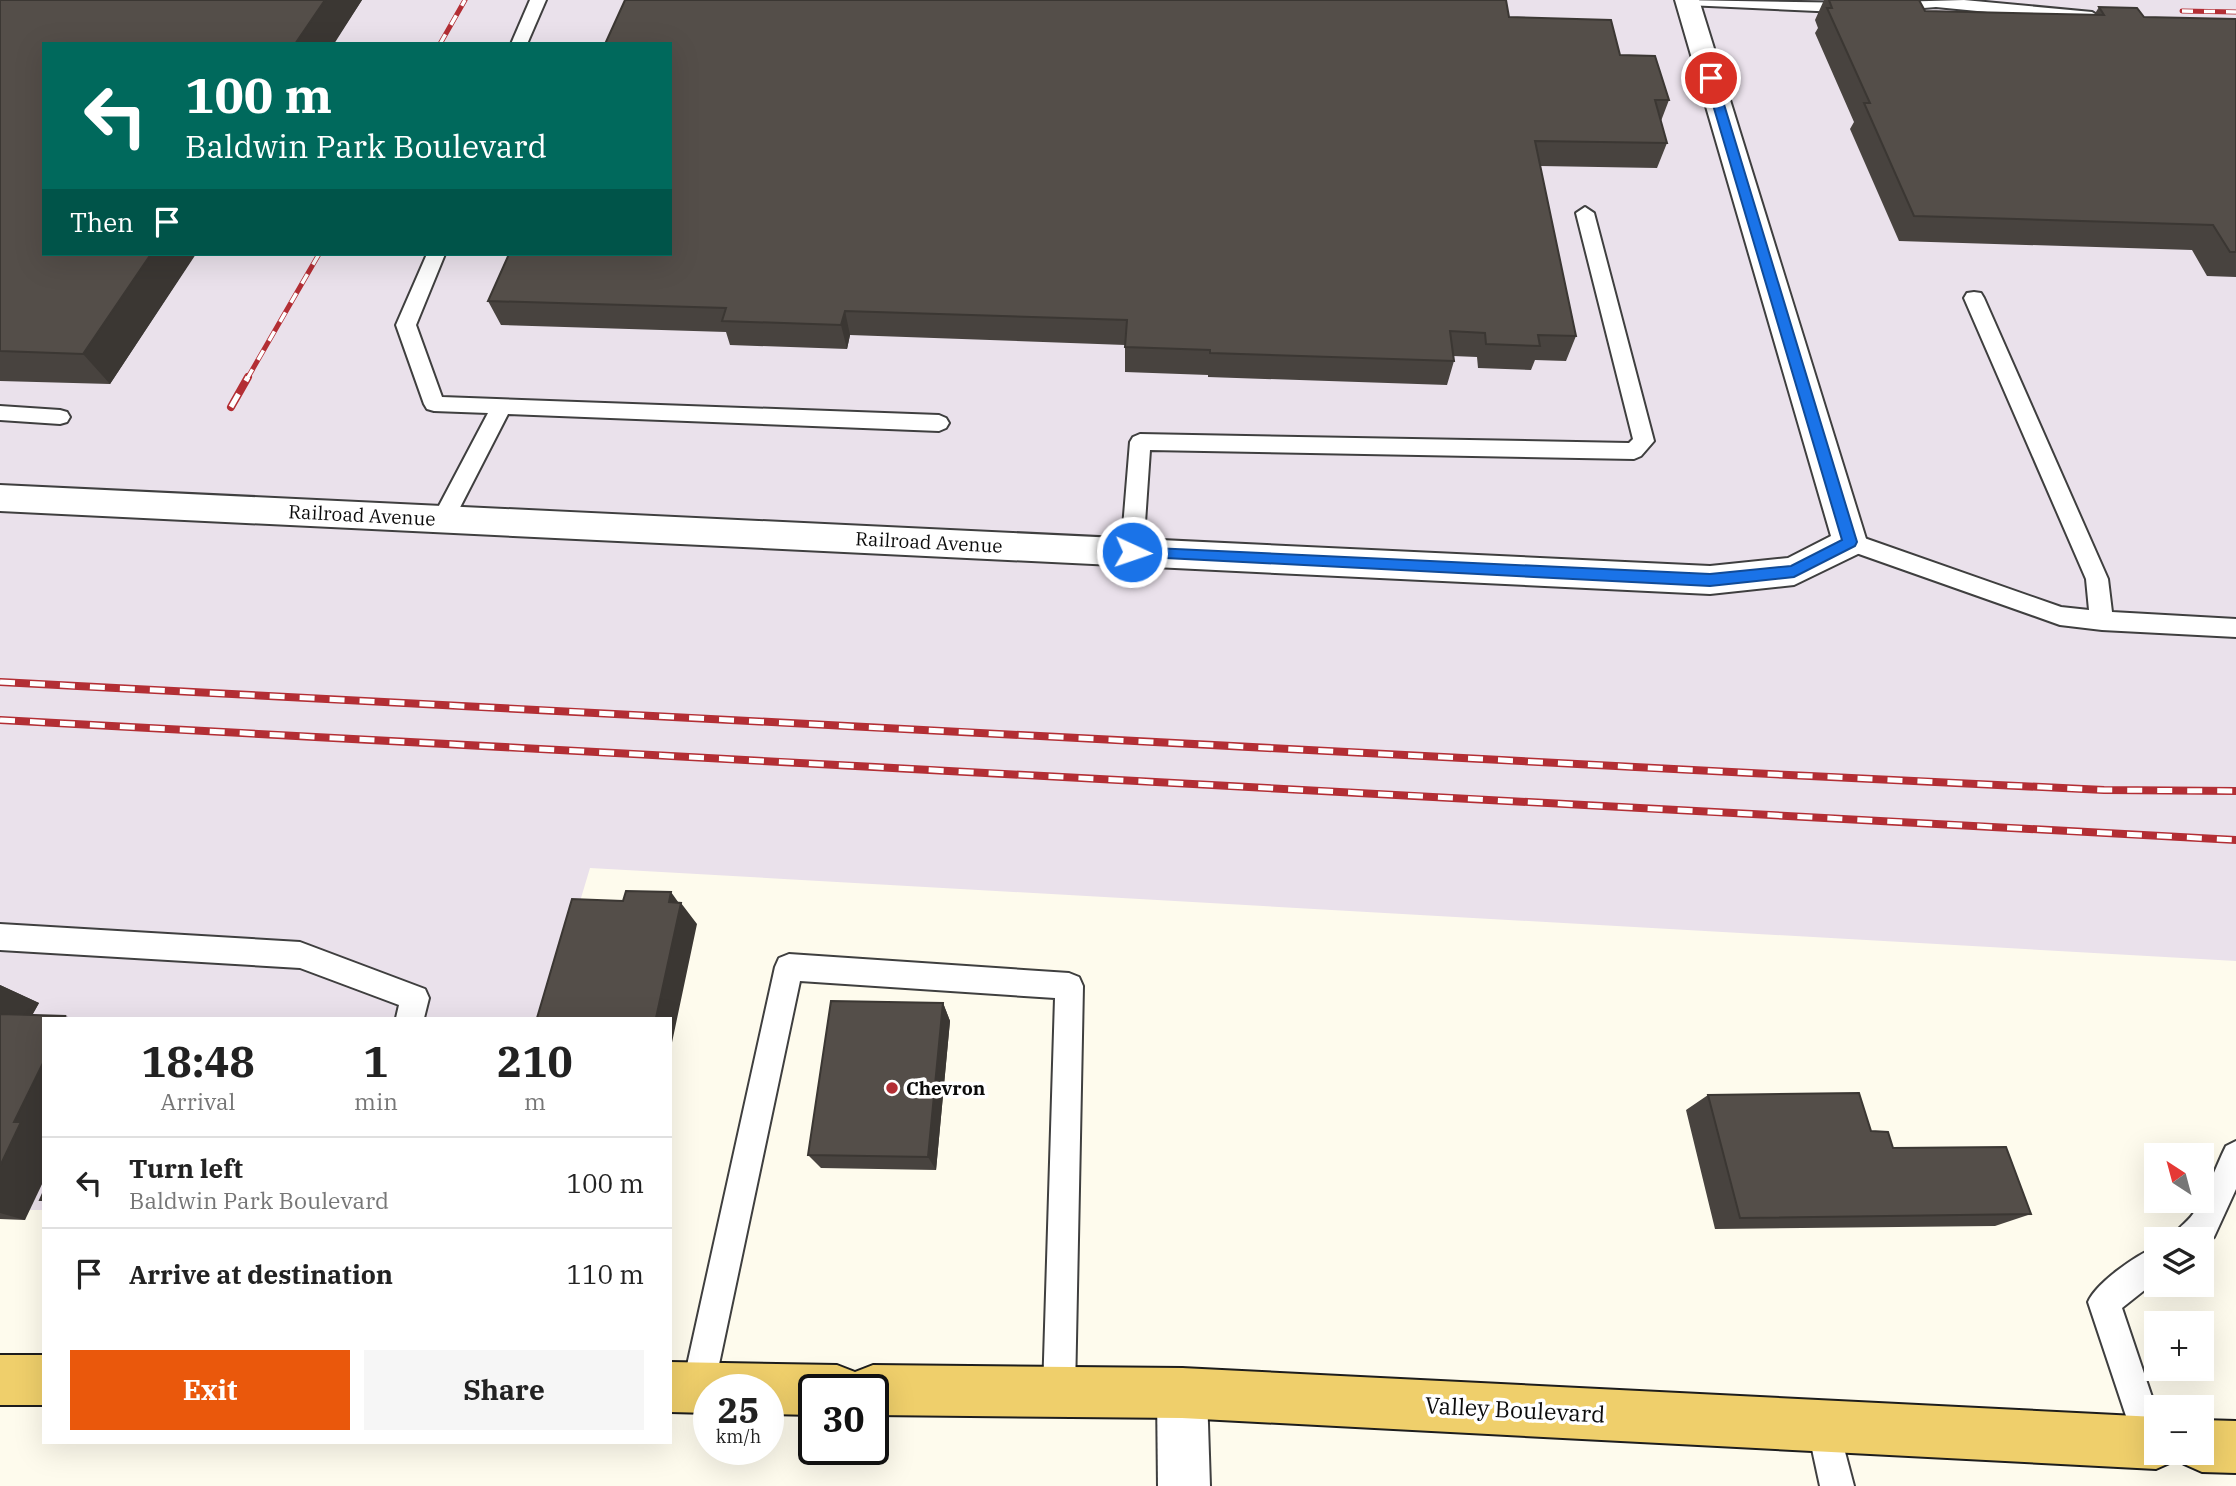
<!DOCTYPE html>
<meta charset="utf-8">
<style>
:root{--surface:#fff;--page:#f6f6f6;--text:#222;--muted:#767676;--line:#e0e0e0;--accent:#ea580c}
body{margin:0;font-family:"IBM Plex Serif",serif;background:var(--page);color:var(--text);height:100vh;display:flex;flex-direction:column;font-size:26px;white-space:nowrap}
*{box-sizing:border-box;margin:0}
p{font-size:23px;color:var(--muted)}
.icon{flex:none;width:38px;height:38px;fill:none;stroke:currentColor;stroke-width:2;stroke-linecap:round;stroke-linejoin:round}
.map{position:relative;flex:1;overflow:hidden}
.details{position:absolute;left:42px;top:1017px;width:630px;height:427px;display:flex;flex-direction:column;background:var(--surface);border-radius:0px;box-shadow:0 7px 28px #0002}
.details>*{flex:none}
.banner{position:absolute;left:42px;top:42px;width:630px;height:214px;border-radius:0px;box-shadow:0 7px 28px #0002;background:#00695c;color:#fff;overflow:hidden}
.needle{width:46px;rotate:324deg}
.tools{position:absolute;left:2144px;top:1143px;display:grid;gap:14px}
.tools a{display:grid;place-items:center;width:70px;height:70px;border-radius:0px;background:var(--surface);box-shadow:0 7px 28px #0002;font-size:35px}
.speed{position:absolute;left:693px;top:1374px;display:flex;gap:14px;font-size:35px;font-weight:700;text-align:center}
.speed>*{display:grid;place-content:center;width:91px;height:91px;border-radius:50%;background:var(--surface);box-shadow:0 7px 28px #0002;line-height:1}
.speed small{font-size:18px;font-weight:400}
.speed .limit{border:4px solid #111;border-radius:10px;background:#fff;color:#111}
.pin{position:absolute;display:grid;place-items:center;width:60px;height:60px;color:#fff;margin:-30px;border:4px solid #fff;border-radius:50%;box-shadow:0 2px 7px #0007}
.me{position:absolute;width:77px;margin:-38px;rotate:93deg;stroke-linejoin:round;filter:drop-shadow(0 0 5px #0008)}
.turn{display:flex;align-items:center;gap:24px;height:147px;padding:0 28px;font-size:32px}
.turn .icon{width:91px;height:91px;stroke-width:2.5}
.turn b{display:block;font-size:49px;line-height:60px}
.then{display:flex;align-items:center;height:66px;padding:0 28px;background:#0003;gap:14px;font-size:26px}
.eta{display:flex;justify-content:space-evenly;align-items:center;height:119px;text-align:center}
.eta b{font-size:42px;font-weight:700;line-height:49px}
.button{display:flex;gap:14px;margin-top:auto;padding:14px 28px}
.button a{flex:1;height:80px;border-radius:0px;background:var(--accent);color:#fff;font-size:28px;font-weight:700;line-height:80px;text-align:center}
.button a+a{background:var(--page);color:var(--text)}
ul{padding:0;list-style:none}
li{display:flex;align-items:center;gap:21px;height:91px;padding:0 28px;border-top:2px solid var(--line)}
li div{flex:1}
li b{display:block;font-size:26px}
li em{font-style:normal}
.map>svg:first-child{display:block}
.industrial{fill:#eae1eb;fill-rule:evenodd}
.lines{fill:none;stroke-linecap:round;stroke-linejoin:round}
.lane-casing{stroke:#3f3f3f;stroke-width:4}
.street-casing{stroke:#3f3f3f;stroke-width:4}
.primary-casing{stroke:#1d1d1d;stroke-width:4}
.lane{fill:#fff;fill-rule:evenodd}
.street{fill:#fff;fill-rule:evenodd}
.primary{fill:#efcf6b;fill-rule:evenodd}
.rail-far1-casing{stroke:#b32e34;stroke-width:5}
.rail-casing{stroke:#b32e34;stroke-width:8}
.rail-far1{stroke:#fff;stroke-width:3.5;stroke-dasharray:11;stroke-linecap:butt}
.rail{stroke:#fff;stroke-width:5;stroke-dasharray:15;stroke-linecap:butt}
.wall{fill:#48433f}
.shaded-wall{fill:#3b3733}
.building{fill:#544e49;stroke:#3b3733;stroke-width:2}
.route{fill:#1a73e8;stroke:#114b97;stroke-width:2}
.poi-dot{fill:#b32e34;stroke:#fff;stroke-width:2.5}
.labels{text-anchor:middle;stroke-width:7;stroke-linejoin:round;paint-order:stroke}
.street-label{font-size:19px;fill:#0c0c0c;stroke:#fff}
.poi-label{font-size:19px;font-weight:bold;fill:#0c0c0c;stroke:#fff;text-anchor:start}
.near-street-label{font-size:23px;fill:#0c0c0c;stroke:#fff}
</style>
<div class="map">
<svg width="2236" height="1486" viewBox="0 0 2236 1486">
<rect width="100%" height="100%" fill="#fefbed"/>
<!-- industrial -->
<path class="industrial" d="M0 0H2236V961L590 868 545 1018H44V1210H0ZM44 44H670V254H44Z"/>
<g class="lines">
<defs>
<g id="lane">
<polygon points="530,0 546,0 527,44 511,44"/>
<polygon points="1679,0 1861,3 1964,0 2092,12 2100,17 2092,22 1936,7 1861,13 1687,5"/>
<polygon points="1585,207 1594,213 1654,441 1641,456 1634,459 1150,450 1143,552 1140,558 1132,561 1124,558 1121,552 1130,442 1133,437 1140,434 1629,443 1633,439 1576,213"/>
<polygon points="427,254 445,254 416,325 442,397 939,415 946,418 949,423 946,428 939,431 508,414 451,525 443,527 435,525 432,519 488,413 434,411 427,409 424,404 396,325"/>
<polygon points="1974,292 1981,293 1984,298 2108,579 2112,612 2236,619 2236,637 2102,630 2060,625 1842,548 1839,542 1842,536 1850,533 2061,607 2089,610 2086,579 1964,298 1967,293"/>
<polygon points="0,406 60,410 67,412 70,417 67,422 60,424 0,420"/>
<polygon points="0,924 300,942 425,989 429,998 424,1018 396,1018 399,1005 300,968 0,950"/>
<polygon points="789,954 1069,973 1079,977 1083,986 1075,1392 1070,1403 1059,1408 1048,1403 1043,1392 1055,998 800,981 714,1388 709,1390 709,1400 698,1404 687,1399 682,1388 775,967 779,958"/>
<path d="M2236 1141V1189L2214 1237 2202 1247V1239H2172C2177 1227 2186 1224 2193 1214 2206 1196 2215 1168 2226 1146Z"/>
<path d="M2156 1247V1281L2122 1308 2156 1409V1452H2163L2151 1459 2139 1455 2088 1302C2096 1283 2136 1255 2156 1247Z"/>
<polygon points="1823,1410 1835,1414 1854,1486 1820,1486 1807,1426 1811,1414"/>
</g>
<g id="street">
<polygon points="1675,0 1699,0 1867,542 1862,552 1794,585 1710,594 0,511 0,485 1710,566 1788,558 1831,536"/>
<polygon points="1182,1368 1200,1375 1207,1393 1210,1486 1158,1486 1157,1393 1164,1375"/>
</g>
<g id="primary">
<rect x="0" y="1355" width="44" height="50"/>
<polygon points="670,1362 837,1365 855,1372 873,1365 1182,1368 2156,1417 2156,1452 2178,1452 2174,1461 2156,1469 1182,1418 873,1415 873,1390 814,1390 814,1415 768,1414 768,1390 709,1390 709,1413 670,1412"/>
<polygon points="2202,1420 2236,1421 2236,1473 2202,1472 2184,1464 2179,1452 2202,1452"/>
</g>
</defs>
<!-- lane casing -->
<use href="#lane" class="lane-casing"/>
<!-- street casing -->
<use href="#street" class="street-casing"/>
<!-- primary casing -->
<use href="#primary" class="primary-casing"/>
<!-- lane -->
<use href="#lane" class="lane"/>
<!-- street -->
<use href="#street" class="street"/>
<!-- primary -->
<use href="#primary" class="primary"/>
<defs>
<g id="rail-far1">
<polyline points="2182,11 2236,12"/>
<polyline points="440,44 465,0"/>
<polyline points="247,379 319,254"/>
</g>
<g id="rail">
<polyline points="231,407 248,377"/>
<polyline points="0,682 1789,775 2104,790 2236,791"/>
<polyline points="0,720 2236,840"/>
</g>
</defs>
<!-- rail-far1 casing -->
<use href="#rail-far1" class="rail-far1-casing"/>
<!-- rail casing -->
<use href="#rail" class="rail-casing"/>
<!-- rail-far1 -->
<use href="#rail-far1" class="rail-far1"/>
<!-- rail -->
<use href="#rail" class="rail"/>
</g>
<!-- wall -->
<g class="wall">
<polygon points="0,0 362,0 110,384 0,381"/>
<polygon points="1824,0 1919,0 1925,11 2094,15 2099,7 2144,17 2236,19 2236,277 2207,276 2192,250 1899,241 1850,129 1854,122 1815,33 1818,28 1815,20"/>
<polygon points="1509,17 1620,55 1669,100 1661,121 1667,143 1657,168 1540,166 1576,336 1566,361 1535,360 1531,370 1478,368 1477,357 1453,356 1454,361 1447,385 1208,377 1208,375 1125,372 1125,345 850,335 847,349 730,345 726,332 501,325 488,301"/>
<polygon points="0,985 39,1003 32,1015 65,1016 71,1018 44,1018 25,1220 0,1219"/>
<polygon points="943,1003 950,1021 936,1170 821,1168 808,1155"/>
<polygon points="1708,1095 1871,1131 1893,1148 2031,1214 1995,1226 1715,1229 1686,1110"/>
</g>
<!-- shaded-wall -->
<g class="shaded-wall">
<polygon points="325,0 362,0 334,44 295,44"/>
<polygon points="151,254 196,254 110,384 83,354"/>
<polygon points="845,311 850,335 847,349 841,325"/>
<polygon points="671,892 681,906 681,903 697,924 670,1052 670,1018 656,1018 669,902"/>
<polygon points="0,985 39,1003 29,1021 0,1016"/>
<polygon points="943,1003 950,1021 936,1170 928,1157"/>
<polygon points="44,1061 44,1180 25,1220 0,1213 0,1166 14,1122"/>
</g>
<!-- building -->
<g class="building">
<polygon points="0,0 325,0 295,44 44,44 44,254 151,254 83,354 0,351"/>
<polygon points="625,0 1506,0 1509,17 1611,20 1620,55 1655,56 1669,100 1655,100 1667,143 1535,141 1576,336 1538,335 1540,346 1486,344 1485,333 1450,331 1454,361 1210,353 1210,350 1125,347 1127,320 845,311 841,325 722,321 726,308 488,301 509,254 670,254 670,44 605,44"/>
<polygon points="1829,0 1919,0 1925,11 2104,15 2099,7 2137,8 2144,17 2236,19 2236,252 2230,252 2213,225 1914,216 1864,103 1870,103 1827,8 1832,8"/>
<polygon points="626,891 671,892 669,902 681,903 656,1018 537,1018 572,899 623,901"/>
<polygon points="831,1001 943,1003 928,1157 808,1155"/>
<polygon points="0,1014 65,1016 64,1018 44,1018 44,1061 14,1122 21,1122 0,1166"/>
<polygon points="1859,1093 1871,1131 1888,1132 1893,1148 2006,1147 2031,1214 1740,1218 1708,1095"/>
<polygon points="44,1191 44,1200 40,1200"/>
</g>
<!-- route -->
<polygon class="route" points="1711,74 1716,78 1857,542 1855,546 1794,577 1710,586 1127,556 1125,552 1127,548 1132,547 1710,574 1791,566 1842,540 1705,78"/>
<!-- markers -->
<circle class="poi-dot" cx="892" cy="1088" r="7"/>
<g class="labels">
<!-- street labels -->
<g class="street-label">
<text transform="translate(362 515) rotate(3)" y="7">Railroad Avenue</text>
<text transform="translate(929 542) rotate(3)" y="7">Railroad Avenue</text>
</g>
<!-- poi labels -->
<g class="poi-label">
<text x="906" y="1095">Chevron</text>
</g>
<!-- near-street labels -->
<g class="near-street-label">
<text transform="translate(1515 1410) rotate(3)" y="8">Valley Boulevard</text>
</g>
</g>
</svg>
<div class="tools">
<a><svg class="needle" viewBox="-14 -14 28 28"><path d="M0-13l5 13h-10z" fill="#e53935"/><path d="M0 13l5-13h-10z" fill="#767676"/></svg></a>
<a><svg class="icon" aria-label="layers" viewBox="0 0 24 24"><path d="M12 4l9 5-9 5-9-5zM3 14l9 5 9-5"/></svg></a>
<a>+</a>
<a>−</a>
</div>
<div class="speed"><div>25<small>km/h</small></div><div class="limit">30</div></div>
<div class="pin" style="left:1711px;top:78px;background:#d93025"><svg class="icon" aria-label="arrive" viewBox="0 0 24 24"><path d="M6 21V4h12l-3 4 3 4H6"/></svg></div>
<svg class="me" style="left:1132px;top:552px" viewBox="-20 -20 40 40"><circle r="17" fill="#1a73e8" stroke="#fff" stroke-width="3"/><path d="M0-11L8 9 0 5-8 9z" fill="#fff"/></svg>
<div class="banner">
<div class="turn"><svg class="icon" aria-label="left" viewBox="0 0 24 24"><path d="M17 20v-9H6M10 6l-5 5 5 5"/></svg><div><b>100 m</b>Baldwin Park Boulevard</div></div>
<div class="then">Then<svg class="icon" aria-label="arrive" viewBox="0 0 24 24"><path d="M6 21V4h12l-3 4 3 4H6"/></svg></div>
</div>
<section class="details">
<div class="eta">
<div><b>18:48</b><p>Arrival</p></div>
<div><b>1</b><p>min</p></div>
<div><b>210</b><p>m</p></div>
</div>
<ul>
<li><svg class="icon" aria-label="left" viewBox="0 0 24 24"><path d="M17 20v-9H6M10 6l-5 5 5 5"/></svg><div><b>Turn left</b><p>Baldwin Park Boulevard</p></div><em>100 m</em></li>
<li><svg class="icon" aria-label="arrive" viewBox="0 0 24 24"><path d="M6 21V4h12l-3 4 3 4H6"/></svg><div><b>Arrive at destination</b></div><em>110 m</em></li>
</ul>
<div class="button"><a>Exit</a><a>Share</a></div>
</section>
</div>
